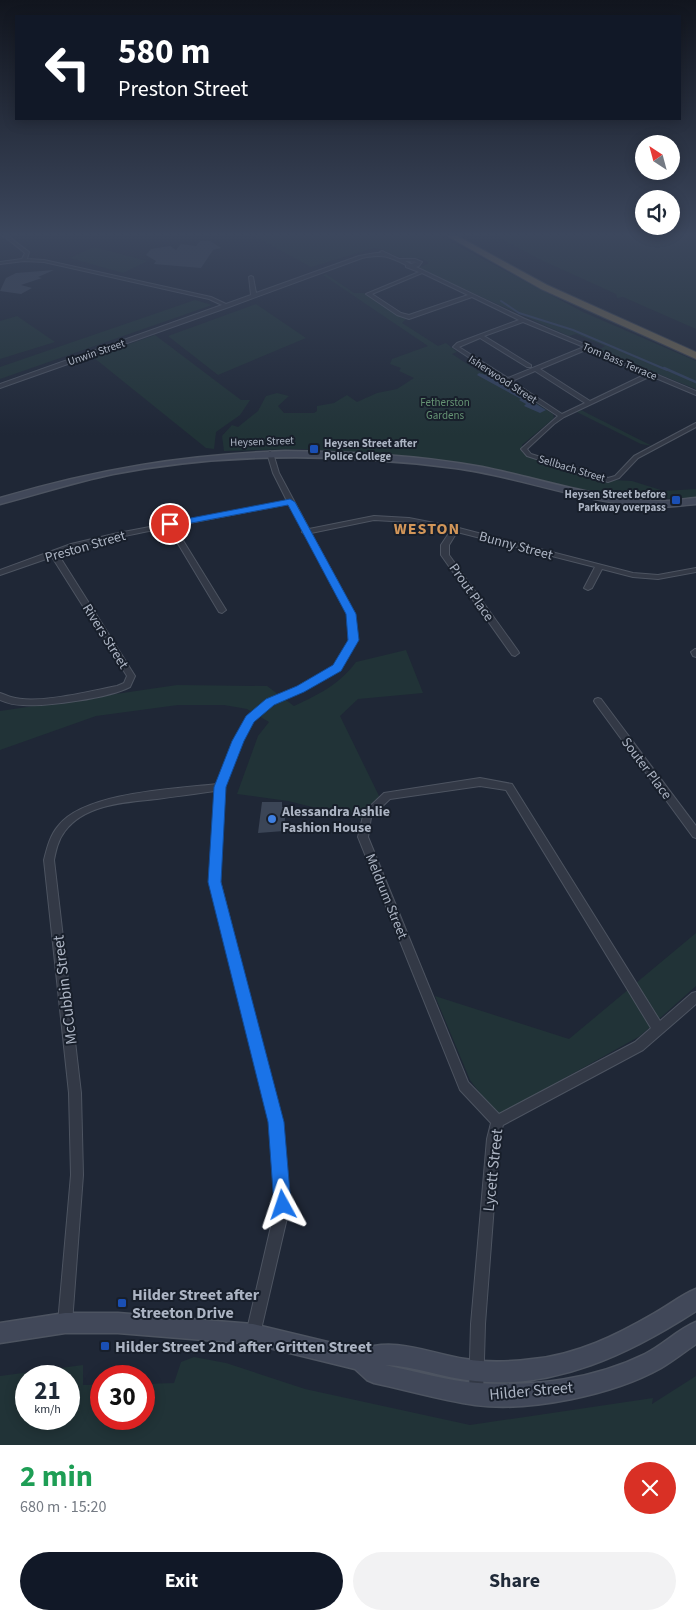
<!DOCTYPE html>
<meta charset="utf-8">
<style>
:root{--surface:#fff;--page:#f2f2f3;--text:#1f2937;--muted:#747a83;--accent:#111827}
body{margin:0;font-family:"Source Sans 3",sans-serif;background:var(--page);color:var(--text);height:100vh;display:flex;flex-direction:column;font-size:19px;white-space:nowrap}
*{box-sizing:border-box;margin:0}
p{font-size:16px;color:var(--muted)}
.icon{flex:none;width:28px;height:28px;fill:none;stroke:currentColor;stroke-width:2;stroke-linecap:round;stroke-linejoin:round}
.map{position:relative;height:1445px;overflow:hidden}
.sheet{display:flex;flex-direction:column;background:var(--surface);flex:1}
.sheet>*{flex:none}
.top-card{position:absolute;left:15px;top:15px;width:666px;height:105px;border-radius:0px;box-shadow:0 2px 12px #0003;background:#111827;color:#fff;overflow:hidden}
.needle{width:32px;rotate:324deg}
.tools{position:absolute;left:635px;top:135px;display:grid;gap:10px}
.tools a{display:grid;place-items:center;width:45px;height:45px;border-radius:50%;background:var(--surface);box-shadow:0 2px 12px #0003;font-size:25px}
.speed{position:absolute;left:15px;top:1365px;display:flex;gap:10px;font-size:25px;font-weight:700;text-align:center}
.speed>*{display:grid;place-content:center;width:65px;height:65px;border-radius:50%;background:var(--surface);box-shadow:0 2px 12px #0003;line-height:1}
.speed small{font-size:12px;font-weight:400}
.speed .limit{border:8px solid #d22;background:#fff;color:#111}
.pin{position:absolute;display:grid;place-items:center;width:42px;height:42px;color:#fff;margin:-21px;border:2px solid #fff;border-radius:50%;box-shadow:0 1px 5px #0007}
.me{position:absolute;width:55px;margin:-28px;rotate:355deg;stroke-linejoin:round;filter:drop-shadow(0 0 4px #0008)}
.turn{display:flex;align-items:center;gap:18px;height:105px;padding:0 20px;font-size:22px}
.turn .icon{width:65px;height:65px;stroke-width:2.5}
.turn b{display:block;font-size:35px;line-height:42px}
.round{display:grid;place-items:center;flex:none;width:52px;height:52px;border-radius:26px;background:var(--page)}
.summary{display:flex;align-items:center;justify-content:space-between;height:85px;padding:0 20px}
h1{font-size:30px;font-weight:700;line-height:38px;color:#1e9e55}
.cta{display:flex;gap:10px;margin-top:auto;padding:10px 20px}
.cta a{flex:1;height:58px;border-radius:30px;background:var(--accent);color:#fff;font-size:20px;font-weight:700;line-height:58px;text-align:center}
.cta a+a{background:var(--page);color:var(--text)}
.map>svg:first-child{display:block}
.green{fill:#213337;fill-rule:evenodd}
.water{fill:#32415d}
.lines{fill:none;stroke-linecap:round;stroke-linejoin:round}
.stream-far1{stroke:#32415d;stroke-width:2}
.stream{stroke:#32415d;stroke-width:2.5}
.building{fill:#3b4556}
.street-casing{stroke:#4d5461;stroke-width:2}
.secondary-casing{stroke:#4d5461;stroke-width:3}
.highway-casing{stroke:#3a414e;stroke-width:2}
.street{fill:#333946;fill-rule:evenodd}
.secondary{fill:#414859;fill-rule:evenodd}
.highway{fill:#6c6350;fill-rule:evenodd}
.route{fill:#1a73e8;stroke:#114b97}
.transit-dot{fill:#1a4fb4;stroke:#181f2b;stroke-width:2}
.shop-dot{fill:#3f7fe0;stroke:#181f2b;stroke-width:2}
.labels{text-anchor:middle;stroke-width:4;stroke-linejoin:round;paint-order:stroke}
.far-street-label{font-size:11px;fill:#acb4c3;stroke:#181f2b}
.far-park-label{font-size:11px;fill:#659373;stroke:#181f2b}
.far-poi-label{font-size:11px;font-weight:bold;fill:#acb4c3;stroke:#181f2b;text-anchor:start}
.street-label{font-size:14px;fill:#acb4c3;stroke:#181f2b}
.poi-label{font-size:14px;font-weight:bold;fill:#acb4c3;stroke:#181f2b;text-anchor:start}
.far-district-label{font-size:16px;font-weight:bold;letter-spacing:1px;fill:#d29659;stroke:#181f2b}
.near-street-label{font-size:16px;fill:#acb4c3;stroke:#181f2b}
.near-poi-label{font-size:16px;font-weight:bold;fill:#acb4c3;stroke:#181f2b;text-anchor:start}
</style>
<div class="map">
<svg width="696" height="1445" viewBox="0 0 696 1445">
<rect width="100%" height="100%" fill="#1f2736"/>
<!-- green -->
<g class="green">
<path d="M249 233H434L583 312 696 361V389L598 350 605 346 576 334 569 336 417 268 428 264V262C419 256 411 260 400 257 391 255 384 248 374 248L311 267Z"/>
<polygon points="491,233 696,233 696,329 623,297 617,298 616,294 539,259"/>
<polygon points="94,247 147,261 123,273 70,258"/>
<polygon points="326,274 354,293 364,293 406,319 402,323 438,346 446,343 457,352 452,354 478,371 484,370 553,414 554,418 522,445 522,452 528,456 597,479 632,481 664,491 696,489 696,498 653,499 614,496 479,467 389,454 301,449 224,451 222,436 232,425 238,427 258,411 266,396 277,393 289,396 278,406 284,413 314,413 317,411 317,406 334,403 347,395 357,402 377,393 397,389 414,378 399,371 401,368 390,364 392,359 428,346 323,275"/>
<polygon points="195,300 212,305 0,379 0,367"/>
<polygon points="256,304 306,338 218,375 168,336"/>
<polygon points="17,316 55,342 0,359 0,321"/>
<polygon points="155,335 241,400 250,400 240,415 216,432 214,449 206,448 93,357"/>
<polygon points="581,410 652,446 641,444 577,412"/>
<path d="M406 650 423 693 358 699 340 716 380 798 361 819 288 801 237 794 258 736 269 722 247 709 224 705H178L96 716 0 750V711L177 685 267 686 294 706C318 695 340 684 356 662Z"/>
<polygon points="696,933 696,986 640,1036 497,1116 470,1080 435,996 569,1039"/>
<path d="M194 1357 226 1363 305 1389 470 1425 653 1398 652 1404 696 1376V1445H0V1376L83 1365V1385H101V1419H144V1384L174 1383 181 1362ZM69 1376V1419H26V1376Z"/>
</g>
<!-- water -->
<polygon class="water" points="479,373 492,377 546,410 540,413 524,406 526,404 519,400 521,399 477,375"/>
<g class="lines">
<!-- stream-far1 -->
<polyline class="stream-far1" points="501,301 519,313 573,330 667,370"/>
<!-- stream -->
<polyline class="stream" points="664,368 696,382"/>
</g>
<!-- building -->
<g class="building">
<polygon points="200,241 210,241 221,248 213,250 201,268 154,264 156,261 146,255 151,249 170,246 176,250 181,244 196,246"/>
<polygon points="54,270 38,277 42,278 21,285 32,288 21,294 0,291 6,278 16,273"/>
<polygon points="262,802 282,802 282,807 286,807 284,831 258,833"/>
</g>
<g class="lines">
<defs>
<g id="street">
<path d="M0 233H4L29 252 27 259 44 260 211 297 226 304 251 295 249 277 251 276 253 277 256 293 359 256 376 253H381L380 252 382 251 399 259H415L422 262 419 266 416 267 525 319 696 391V395L651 376 564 417 554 424 527 449 531 454 608 478 615 476 634 456 694 424 696 423V427L638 458 619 478 608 482 527 456 521 449 522 448 558 416 453 347 457 343 519 320 472 297 409 319 397 315 366 294 419 272 406 267V265C388 256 383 254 362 258L229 307 0 388V384L222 305 209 299 44 262 24 261 0 264V262L22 259 25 253ZM405 261 417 262 411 264ZM422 273 468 295 409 315 401 313 372 294ZM523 322 584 347 508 378 459 347 480 338 527 367H531V365L484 336ZM588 349 646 374 590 401 540 369ZM535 371 585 403 562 414 512 381Z"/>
<path d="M270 451 273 453 279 473 309 529 374 516 409 518 455 527 633 573 658 575 696 568V572L658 579 633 577 602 569 592 588 588 590 584 588 595 567 457 532 449 545V555L518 651 519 653 515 656 512 655 441 555V545L451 530 409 522 374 520 311 533 355 614 357 641 340 670 303 691 273 704 253 721 242 741 225 787 220 881 282 1122 290 1205 260 1334 258 1339 253 1341 248 1339 246 1334 276 1205 270 1122 210 881 215 791C196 794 177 796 157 799 127 802 85 804 65 831 58 840 56 850 54 860L81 1093 83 1175 72 1323 70 1328 65 1330 60 1328 58 1323 71 1175 69 1093 44 860C47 848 50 835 59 825 86 792 175 789 217 784L234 741 247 717 267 700 297 687 334 666 349 641 347 614 305 534 302 532 303 531 289 504 174 526 226 610 222 613 219 612 168 527C131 535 94 541 58 554L135 676 130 687C109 698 46 707 23 705 14 705 7 703 0 700V693C4 694 7 696 11 697 37 705 90 691 117 686L124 683 127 676 52 557 0 575V570L71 544 118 533 287 501 273 473 267 453Z"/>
<polygon points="695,649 696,649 696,657 693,656 691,652"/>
<polygon points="598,698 601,699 696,826 696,838 693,837 595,703 594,701 595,699"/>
<path d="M480 778 512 784 660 1021 692 993 696 992V1004L643 1050 503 1125 499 1139 485 1324 483 1394 481 1399 476 1401 471 1399 469 1394 471 1324 487 1139 491 1123 460 1090 358 837 364 812 384 793ZM480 786 506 790 651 1028 635 1042 499 1114 468 1082 368 837 371 817 390 799Z"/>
</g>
<g id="secondary">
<path d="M285 451C351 452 417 455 482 467 541 479 598 499 658 501 671 502 683 499 696 498V504C683 505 671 507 658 507 589 505 523 477 455 468 341 453 227 452 113 474 75 482 38 494 0 504V498C98 469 183 455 285 451Z"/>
<path d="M696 1289V1311C631 1353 555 1390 475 1381 444 1378 415 1366 385 1365 414 1371 448 1381 478 1383 534 1387 594 1379 645 1354 663 1345 677 1330 696 1322V1344C684 1352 673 1361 661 1368 613 1395 530 1412 475 1405 441 1400 407 1390 374 1383L367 1380 355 1369 253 1344 118 1333H65L0 1343V1323L65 1313H118L253 1324 361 1350C394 1336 431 1354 465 1359 488 1363 511 1362 533 1359 576 1355 617 1335 653 1314 668 1306 681 1295 696 1289Z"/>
</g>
<polygon id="highway" points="442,233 452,233 547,285 696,352 696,359 541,289"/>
</defs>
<!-- street casing -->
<use href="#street" class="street-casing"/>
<!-- secondary casing -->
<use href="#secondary" class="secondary-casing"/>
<!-- highway casing -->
<use href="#highway" class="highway-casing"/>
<!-- street -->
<use href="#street" class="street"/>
<!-- secondary -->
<use href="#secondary" class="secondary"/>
<!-- highway -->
<use href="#highway" class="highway"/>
</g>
<!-- sky -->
<linearGradient id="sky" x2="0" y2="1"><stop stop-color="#11151e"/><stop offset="0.54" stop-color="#3c475d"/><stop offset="1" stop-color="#3c475d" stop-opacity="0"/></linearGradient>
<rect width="696" height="435" fill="url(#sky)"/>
<!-- route -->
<polygon class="route" points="290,499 295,502 356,614 359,640 341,671 304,692 274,705 254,722 244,741 226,787 221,882 284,1122 291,1205 289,1211 283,1214 277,1211 274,1205 268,1122 208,882 214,787 232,741 246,716 266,699 297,686 333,665 348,640 346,614 288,505 170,527 166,524 170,522"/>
<!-- markers -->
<g class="transit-dot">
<rect x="309" y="444" width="10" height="10" rx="2.5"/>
<rect x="671" y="495" width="10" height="10" rx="2.5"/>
<rect x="117" y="1298" width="10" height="10" rx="2.5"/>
<rect x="100" y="1341" width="10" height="10" rx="2.5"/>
</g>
<circle class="shop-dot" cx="272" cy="819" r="5"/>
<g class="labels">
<!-- far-street labels -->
<g class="far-street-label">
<text transform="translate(96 352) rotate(-19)" y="4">Unwin Street</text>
<text transform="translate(620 361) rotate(23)" y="4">Tom Bass Terrace</text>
<text transform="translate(503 379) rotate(33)" y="4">Isherwood Street</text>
<text transform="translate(262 441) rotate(-2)" y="4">Heysen Street</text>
<text transform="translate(572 468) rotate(17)" y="4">Sellbach Street</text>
</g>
<!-- far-park labels -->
<g class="far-park-label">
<text x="445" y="406">Fetherston<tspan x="445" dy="13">Gardens</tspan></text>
</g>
<!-- far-poi labels -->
<g class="far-poi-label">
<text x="324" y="447">Heysen Street after<tspan x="324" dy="13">Police College</tspan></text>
<text x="666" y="498" text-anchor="end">Heysen Street before<tspan x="666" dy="13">Parkway overpass</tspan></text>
</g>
<!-- street labels -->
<g class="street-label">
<text transform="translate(516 545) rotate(15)" y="5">Bunny Street</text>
<text transform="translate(85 546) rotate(-16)" y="5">Preston Street</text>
<text transform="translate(472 592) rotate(55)" y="5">Prout Place</text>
<text transform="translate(106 636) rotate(58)" y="5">Rivers Street</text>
<text transform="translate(647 768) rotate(53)" y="5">Souter Place</text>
<text transform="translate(387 896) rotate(68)" y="5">Meldrum Street</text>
</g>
<!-- poi labels -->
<g class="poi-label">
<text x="282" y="816">Alessandra Ashlie<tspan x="282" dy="16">Fashion House</tspan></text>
</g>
<!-- far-district labels -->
<g class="far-district-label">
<text x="427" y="534">WESTON</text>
</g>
<!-- near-street labels -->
<g class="near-street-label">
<text transform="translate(64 990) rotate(-97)" y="6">McCubbin Street</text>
<text transform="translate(492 1170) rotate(-84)" y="6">Lycett Street</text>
<text transform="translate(531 1390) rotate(-5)" y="6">Hilder Street</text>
</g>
<!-- near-poi labels -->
<g class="near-poi-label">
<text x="132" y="1300">Hilder Street after<tspan x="132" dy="18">Streeton Drive</tspan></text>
<text x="115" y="1352">Hilder Street 2nd after Gritten Street</text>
</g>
</g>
</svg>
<div class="tools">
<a><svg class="needle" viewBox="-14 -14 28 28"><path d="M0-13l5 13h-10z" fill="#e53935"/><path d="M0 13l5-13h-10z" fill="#747a83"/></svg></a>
<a><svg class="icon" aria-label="sound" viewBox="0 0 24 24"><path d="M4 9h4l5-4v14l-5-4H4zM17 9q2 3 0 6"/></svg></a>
</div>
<div class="speed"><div>21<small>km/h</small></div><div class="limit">30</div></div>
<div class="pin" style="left:170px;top:524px;background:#d93025"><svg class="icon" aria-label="arrive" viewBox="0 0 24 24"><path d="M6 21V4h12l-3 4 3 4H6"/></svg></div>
<svg class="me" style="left:283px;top:1205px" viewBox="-20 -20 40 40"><path d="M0-17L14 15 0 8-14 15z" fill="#1a73e8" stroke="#fff" stroke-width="4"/></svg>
<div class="top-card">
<div class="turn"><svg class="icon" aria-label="left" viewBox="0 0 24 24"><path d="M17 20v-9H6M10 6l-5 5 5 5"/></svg><div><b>580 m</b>Preston Street</div></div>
</div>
</div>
<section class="sheet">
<div class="summary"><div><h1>2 min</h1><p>680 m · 15:20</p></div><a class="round" style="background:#d93025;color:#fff"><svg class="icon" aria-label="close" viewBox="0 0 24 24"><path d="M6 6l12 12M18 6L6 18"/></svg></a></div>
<div class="cta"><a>Exit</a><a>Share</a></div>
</section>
